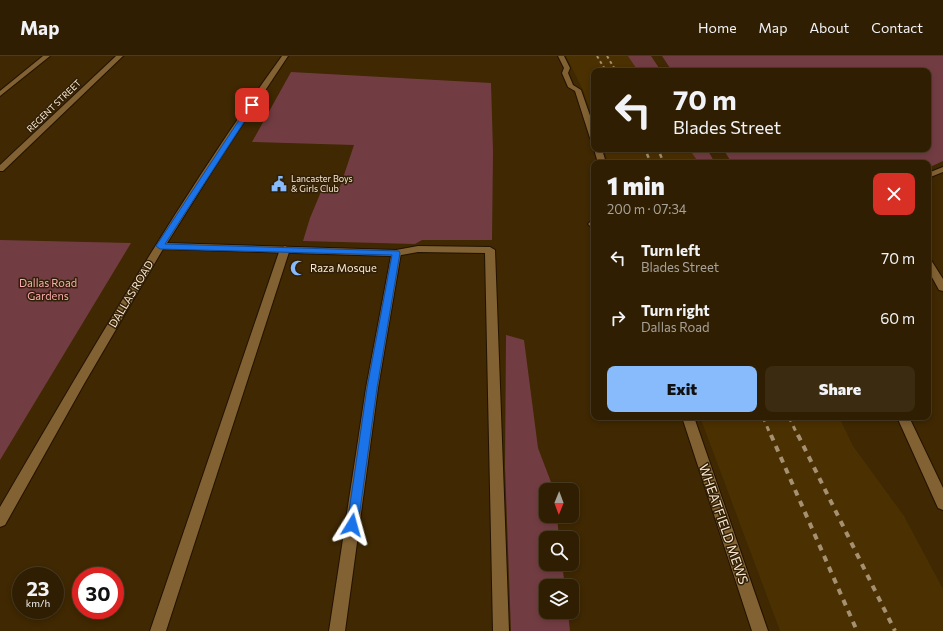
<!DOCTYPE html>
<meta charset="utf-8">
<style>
:root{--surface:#2f1e02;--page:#3b2b11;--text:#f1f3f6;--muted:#a7a299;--line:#4a3c24;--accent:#88bbfc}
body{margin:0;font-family:Commissioner,sans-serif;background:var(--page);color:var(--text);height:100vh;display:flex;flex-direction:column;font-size:15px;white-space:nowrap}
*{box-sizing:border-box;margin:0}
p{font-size:13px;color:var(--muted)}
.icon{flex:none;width:22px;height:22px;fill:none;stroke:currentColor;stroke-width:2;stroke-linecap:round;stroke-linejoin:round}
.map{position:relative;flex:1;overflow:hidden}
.side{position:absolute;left:591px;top:104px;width:340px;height:260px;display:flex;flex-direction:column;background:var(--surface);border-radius:8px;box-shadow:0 2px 6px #0003,0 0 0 1px var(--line)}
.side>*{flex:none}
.hud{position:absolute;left:591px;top:12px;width:340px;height:84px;border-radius:8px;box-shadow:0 2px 6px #0003,0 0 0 1px var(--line);background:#2f1e02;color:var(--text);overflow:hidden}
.needle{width:26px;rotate:181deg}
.tools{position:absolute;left:539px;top:427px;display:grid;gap:8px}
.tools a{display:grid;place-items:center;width:40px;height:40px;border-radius:8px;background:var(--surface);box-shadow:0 2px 6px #0003,0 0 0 1px var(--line);font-size:20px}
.speed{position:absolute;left:12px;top:511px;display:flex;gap:8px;font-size:20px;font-weight:700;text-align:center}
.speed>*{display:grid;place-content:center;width:52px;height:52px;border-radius:50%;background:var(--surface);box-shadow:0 2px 6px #0003,0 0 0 1px var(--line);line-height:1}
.speed small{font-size:10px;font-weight:400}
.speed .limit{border:6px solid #d22;background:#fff;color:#111}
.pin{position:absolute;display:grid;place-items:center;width:34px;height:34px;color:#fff;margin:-17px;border-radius:8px;box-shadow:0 2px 6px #0006}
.me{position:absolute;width:44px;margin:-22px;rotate:8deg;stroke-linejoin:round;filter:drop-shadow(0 0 3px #0008)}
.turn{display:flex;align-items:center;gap:14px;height:84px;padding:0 16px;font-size:18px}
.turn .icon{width:52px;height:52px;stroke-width:2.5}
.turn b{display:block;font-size:28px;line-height:34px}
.round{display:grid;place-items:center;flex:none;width:42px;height:42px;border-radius:8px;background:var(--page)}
.head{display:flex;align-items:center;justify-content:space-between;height:68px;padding:0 16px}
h1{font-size:24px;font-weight:800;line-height:30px}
.action{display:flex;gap:8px;margin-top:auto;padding:8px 16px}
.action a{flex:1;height:46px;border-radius:8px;background:var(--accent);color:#111;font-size:16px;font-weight:800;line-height:46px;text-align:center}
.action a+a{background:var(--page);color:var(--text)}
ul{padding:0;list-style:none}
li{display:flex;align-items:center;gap:12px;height:60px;padding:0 16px}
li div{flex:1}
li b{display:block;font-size:15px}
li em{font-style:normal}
header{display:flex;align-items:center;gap:24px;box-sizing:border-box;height:56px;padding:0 20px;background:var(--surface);border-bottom:1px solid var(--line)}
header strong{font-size:19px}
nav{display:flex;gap:22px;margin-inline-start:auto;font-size:14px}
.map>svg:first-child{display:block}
.built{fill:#4b3001}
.green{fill:#723d42}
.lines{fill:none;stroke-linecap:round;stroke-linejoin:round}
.service-casing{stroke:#221200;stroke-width:2}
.minor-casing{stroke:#221200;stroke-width:2}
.service{fill:#826233;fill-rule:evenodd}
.minor{fill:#826233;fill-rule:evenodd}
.rail-far3{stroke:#a59072;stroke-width:2;stroke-dasharray:3 3;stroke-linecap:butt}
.rail-far2{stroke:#a59072;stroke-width:2.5;stroke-dasharray:4 4;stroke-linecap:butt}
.rail-far1{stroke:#a59072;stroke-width:3;stroke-dasharray:5 5;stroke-linecap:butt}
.rail{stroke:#a59072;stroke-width:4;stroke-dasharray:6 6;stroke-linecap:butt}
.route{fill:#1a73e8;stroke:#114b97}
.labels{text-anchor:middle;stroke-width:3;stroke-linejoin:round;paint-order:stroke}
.far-street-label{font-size:9px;fill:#fce9d1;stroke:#312007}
.far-poi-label{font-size:9px;fill:#fce9d1;stroke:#312007;text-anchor:start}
.poi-label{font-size:11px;fill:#fce9d1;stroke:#312007;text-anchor:start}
.park-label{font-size:11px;fill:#f9acb1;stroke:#312007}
.street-label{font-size:11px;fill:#fce9d1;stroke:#312007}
.near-street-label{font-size:13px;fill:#fce9d1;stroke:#312007}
</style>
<header>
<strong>Map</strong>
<nav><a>Home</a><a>Map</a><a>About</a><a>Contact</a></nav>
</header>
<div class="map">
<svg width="943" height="575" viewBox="0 0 943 575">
<rect width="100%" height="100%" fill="#3f2802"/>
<!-- built -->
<g class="built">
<polygon points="566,0 651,0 661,15 594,15 594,65 583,34"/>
<polygon points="604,93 707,93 715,107 608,107"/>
<polygon points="700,361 839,361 853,390 904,460 943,533 943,575 780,575"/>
</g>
<!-- green -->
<g class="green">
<polygon points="628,0 651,0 661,15 638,15"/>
<polygon points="662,0 943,0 943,105 928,112 928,107 732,107 723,93 928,93 928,15 672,15"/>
<polygon points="291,16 491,27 493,95 492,184 422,184 415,188 303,185 310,162 323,131 340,131 354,89 252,86"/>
<polygon points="689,93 707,93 715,107 699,107"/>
<polygon points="0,184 131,187 0,404"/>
<polygon points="506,279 524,284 538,392 554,434 546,434 546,460 557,460 559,482 546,482 546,508 562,508 565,530 546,530 546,556 568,556 570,575 511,575 505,411"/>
</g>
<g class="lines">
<defs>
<g id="service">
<polygon points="43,0 50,0 0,40 0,35"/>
<polygon points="943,111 943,116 928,122 928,117"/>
<polygon points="285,190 290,193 166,575 150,575 280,193"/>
<polygon points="418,190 490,191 495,194 509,575 493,575 485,197 418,196 396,200 391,197 396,194"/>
<polygon points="928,203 931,204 943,223 943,235 939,234 928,214"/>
</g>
<g id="minor">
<polygon points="116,0 123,0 3,115 0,115 0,109"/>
<path d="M282 0H288L223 98 167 187 396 194 401 197 378 332 345 575H329L366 332 391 200 163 193 84 328 5 469 0 471V451C90 297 178 144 282 0Z"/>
<polygon points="558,0 564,0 570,12 568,17 573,29 581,34 594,71 594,84 590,82 575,35 568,31 562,17 564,12"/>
<polygon points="594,93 602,93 606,107 598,107"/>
<polygon points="594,165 594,171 590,170 588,168 590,166"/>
<polygon points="682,361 694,361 768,575 752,575"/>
<polygon points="897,361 909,361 943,432 943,454 938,452"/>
</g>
</defs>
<!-- service casing -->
<use href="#service" class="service-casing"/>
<!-- minor casing -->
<use href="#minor" class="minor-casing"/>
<!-- service -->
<use href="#service" class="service"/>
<!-- minor -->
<use href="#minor" class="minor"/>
<!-- rail-far3 -->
<g class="rail-far3">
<polyline points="597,0 606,15"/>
<polyline points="607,0 616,15"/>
<polyline points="644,93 647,99"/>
<polyline points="657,93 660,99"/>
</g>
<!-- rail-far2 -->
<g class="rail-far2">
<polyline points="647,98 651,107"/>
<polyline points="660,98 664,107"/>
</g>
<!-- rail-far1 -->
<g class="rail-far1">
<polyline points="763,361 771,380"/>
<polyline points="789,361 798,380"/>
</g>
<!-- rail -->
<g class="rail">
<polyline points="771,379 857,575"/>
<polyline points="798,379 895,575"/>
</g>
</g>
<!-- route -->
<polygon class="route" points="252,47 255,49 165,188 399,195 400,197 377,332 358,469 357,473 352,475 348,473 347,469 367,332 392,199 160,193 156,190 249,49"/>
<!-- icons -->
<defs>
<symbol id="civic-bare" viewBox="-9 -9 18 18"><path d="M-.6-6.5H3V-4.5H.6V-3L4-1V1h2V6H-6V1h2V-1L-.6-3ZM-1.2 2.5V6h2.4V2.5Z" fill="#88bbfc" stroke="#312007" stroke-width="2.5" paint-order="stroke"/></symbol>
<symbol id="mosque-bare" viewBox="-9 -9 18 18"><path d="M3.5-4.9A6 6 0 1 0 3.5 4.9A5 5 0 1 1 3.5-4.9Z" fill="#88bbfc" stroke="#312007" stroke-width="2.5" paint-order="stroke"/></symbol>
</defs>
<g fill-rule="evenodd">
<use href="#civic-bare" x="268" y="117" width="22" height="22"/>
<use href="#mosque-bare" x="287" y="201" width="22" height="22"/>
</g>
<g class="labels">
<!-- far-street labels -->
<g class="far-street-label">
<text transform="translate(54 50) rotate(-44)" y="3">REGENT STREET</text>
</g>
<!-- far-poi labels -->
<g class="far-poi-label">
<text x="291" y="126">Lancaster Boys<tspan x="291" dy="10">&amp; Girls Club</tspan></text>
</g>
<!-- poi labels -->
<g class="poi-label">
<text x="310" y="216">Raza Mosque</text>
</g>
<!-- park labels -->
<g class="park-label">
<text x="48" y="231">Dallas Road<tspan x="48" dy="13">Gardens</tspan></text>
</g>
<!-- street labels -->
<g class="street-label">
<text transform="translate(131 238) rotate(-59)" y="4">DALLAS ROAD</text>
</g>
<!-- near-street labels -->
<g class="near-street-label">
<text transform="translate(724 468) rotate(71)" y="5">WHEATFIELD MEWS</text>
</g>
</g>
</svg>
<div class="tools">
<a><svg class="needle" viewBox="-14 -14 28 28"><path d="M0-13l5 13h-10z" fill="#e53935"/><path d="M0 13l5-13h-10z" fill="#a7a299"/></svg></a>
<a><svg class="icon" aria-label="search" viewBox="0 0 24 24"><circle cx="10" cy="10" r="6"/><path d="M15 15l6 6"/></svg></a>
<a><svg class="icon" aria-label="layers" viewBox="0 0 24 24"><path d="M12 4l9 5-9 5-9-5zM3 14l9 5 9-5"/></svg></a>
</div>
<div class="speed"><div>23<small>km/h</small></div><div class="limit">30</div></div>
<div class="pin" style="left:252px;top:49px;background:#d93025"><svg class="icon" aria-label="arrive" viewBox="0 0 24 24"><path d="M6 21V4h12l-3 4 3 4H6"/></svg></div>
<svg class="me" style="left:352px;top:469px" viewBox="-20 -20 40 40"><path d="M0-17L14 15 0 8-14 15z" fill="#1a73e8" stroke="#fff" stroke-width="4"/></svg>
<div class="hud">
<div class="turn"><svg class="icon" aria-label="left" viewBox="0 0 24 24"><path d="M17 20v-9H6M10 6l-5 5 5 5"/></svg><div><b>70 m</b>Blades Street</div></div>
</div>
<section class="side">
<div class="head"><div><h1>1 min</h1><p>200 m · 07:34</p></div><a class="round" style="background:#d93025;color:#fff"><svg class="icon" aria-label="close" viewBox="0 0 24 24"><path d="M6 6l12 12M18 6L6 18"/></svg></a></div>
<ul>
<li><svg class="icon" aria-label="left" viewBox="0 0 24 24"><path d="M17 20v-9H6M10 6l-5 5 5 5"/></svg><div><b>Turn left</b><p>Blades Street</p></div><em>70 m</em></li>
<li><svg class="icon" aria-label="right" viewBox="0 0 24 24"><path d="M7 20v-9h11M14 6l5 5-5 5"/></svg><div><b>Turn right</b><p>Dallas Road</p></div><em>60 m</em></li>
</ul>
<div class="action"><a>Exit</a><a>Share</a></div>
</section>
</div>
